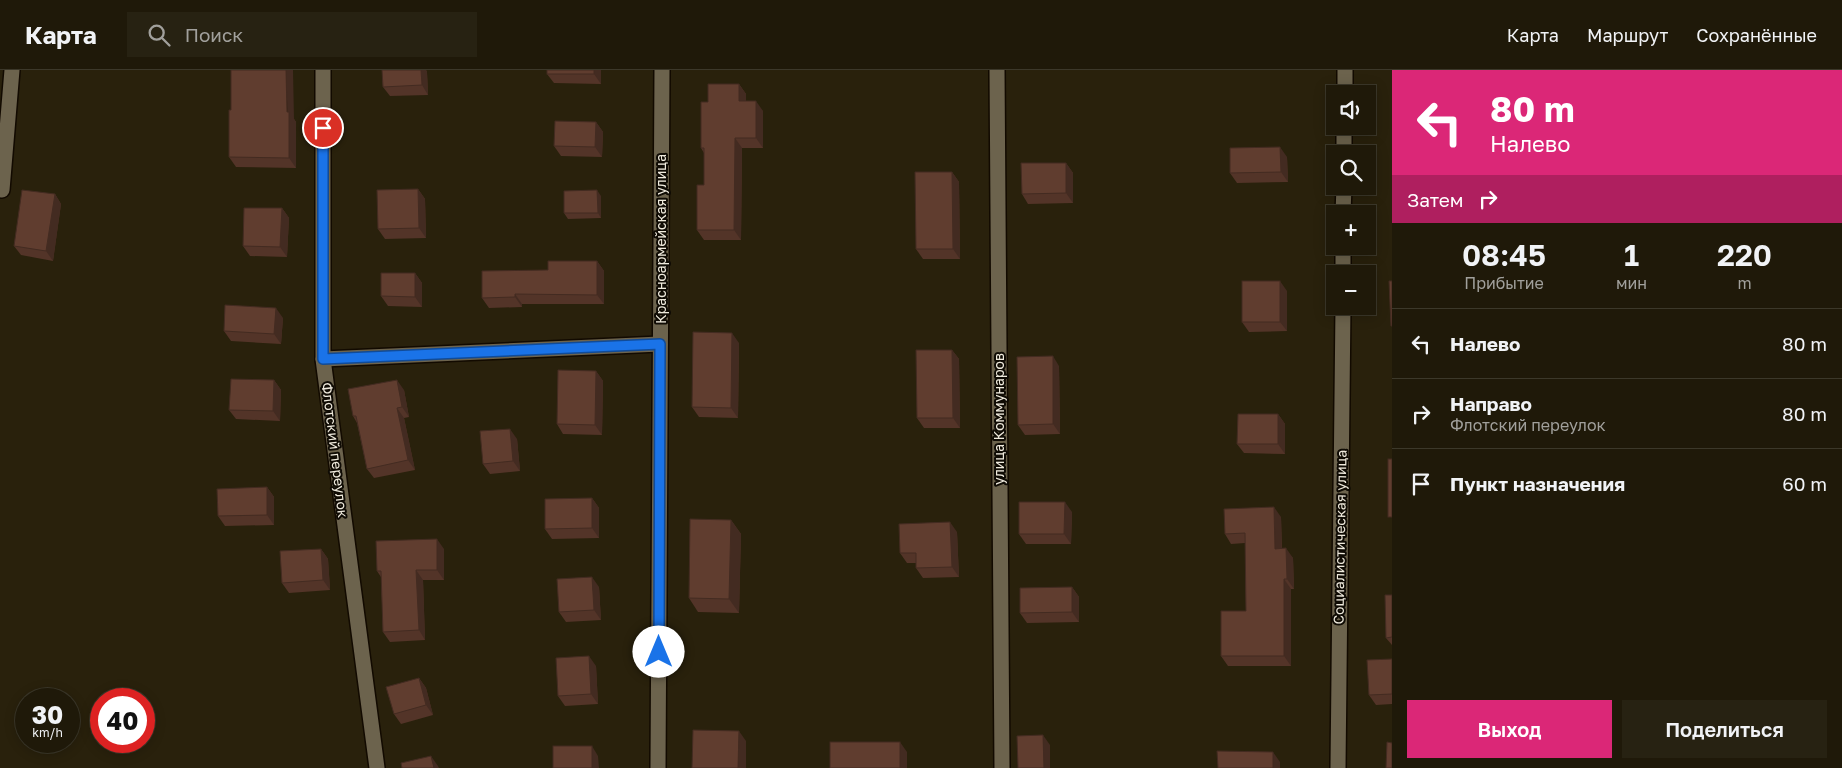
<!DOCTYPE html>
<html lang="ru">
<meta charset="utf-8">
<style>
:root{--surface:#1f1909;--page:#272212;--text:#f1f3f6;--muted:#a1a09c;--line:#3c382a;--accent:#db2777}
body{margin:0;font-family:"Golos Text",sans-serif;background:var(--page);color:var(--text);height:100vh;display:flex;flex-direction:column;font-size:19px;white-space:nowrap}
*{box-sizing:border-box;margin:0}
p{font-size:16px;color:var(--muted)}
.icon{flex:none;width:28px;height:28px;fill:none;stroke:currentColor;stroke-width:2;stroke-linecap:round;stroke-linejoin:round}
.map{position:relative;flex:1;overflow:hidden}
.side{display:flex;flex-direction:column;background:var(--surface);width:450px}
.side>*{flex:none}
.banner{background:#db2777;color:#fff;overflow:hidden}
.tools{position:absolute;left:1326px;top:15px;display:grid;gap:10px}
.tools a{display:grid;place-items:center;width:50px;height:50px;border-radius:0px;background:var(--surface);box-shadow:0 2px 12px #0003,0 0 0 1px var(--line);font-size:25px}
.speed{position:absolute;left:15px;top:618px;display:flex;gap:10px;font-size:25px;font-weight:700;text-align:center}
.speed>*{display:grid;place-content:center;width:65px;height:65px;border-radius:50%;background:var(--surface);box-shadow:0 2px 12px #0003,0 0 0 1px var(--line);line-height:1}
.speed small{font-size:12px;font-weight:400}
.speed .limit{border:8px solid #d22;background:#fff;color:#111}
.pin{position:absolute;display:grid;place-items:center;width:42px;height:42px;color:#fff;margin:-21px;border:2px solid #fff;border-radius:50%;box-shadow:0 1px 5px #0007}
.me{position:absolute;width:55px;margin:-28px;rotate:0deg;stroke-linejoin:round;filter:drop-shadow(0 0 4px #0008)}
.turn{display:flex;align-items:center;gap:18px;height:105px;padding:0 15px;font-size:22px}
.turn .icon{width:65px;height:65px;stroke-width:2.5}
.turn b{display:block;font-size:35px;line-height:42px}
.then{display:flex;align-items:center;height:48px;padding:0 15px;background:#0003;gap:10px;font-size:19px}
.eta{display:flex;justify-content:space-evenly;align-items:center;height:85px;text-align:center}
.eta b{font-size:30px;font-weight:600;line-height:35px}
.button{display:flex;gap:10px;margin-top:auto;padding:10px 15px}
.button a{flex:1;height:58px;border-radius:0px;background:var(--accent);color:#fff;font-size:20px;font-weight:600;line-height:58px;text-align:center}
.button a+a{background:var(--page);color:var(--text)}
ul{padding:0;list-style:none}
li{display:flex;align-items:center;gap:15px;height:70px;padding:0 15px;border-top:1px solid var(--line)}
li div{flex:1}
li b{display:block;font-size:19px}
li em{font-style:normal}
header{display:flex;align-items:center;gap:30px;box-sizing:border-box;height:70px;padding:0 25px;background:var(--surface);border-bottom:1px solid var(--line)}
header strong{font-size:24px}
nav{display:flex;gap:28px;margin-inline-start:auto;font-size:18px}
.search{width:350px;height:45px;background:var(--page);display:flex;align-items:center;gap:12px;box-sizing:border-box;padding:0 18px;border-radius:0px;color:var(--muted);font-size:19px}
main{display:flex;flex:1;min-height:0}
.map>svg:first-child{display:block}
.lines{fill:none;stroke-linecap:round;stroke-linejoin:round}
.minor-casing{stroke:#120a00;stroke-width:18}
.minor{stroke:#6c634d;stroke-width:15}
.wall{fill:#533428}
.shaded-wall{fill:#432b21}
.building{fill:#603d2f;stroke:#432b21}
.route-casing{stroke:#114b97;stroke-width:12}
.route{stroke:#1a73e8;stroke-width:9}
.labels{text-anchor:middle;stroke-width:4;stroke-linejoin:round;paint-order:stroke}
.street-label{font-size:14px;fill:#efeadd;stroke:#0f0b04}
</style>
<header>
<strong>Карта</strong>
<div class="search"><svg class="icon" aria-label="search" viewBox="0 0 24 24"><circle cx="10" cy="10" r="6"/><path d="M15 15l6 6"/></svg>Поиск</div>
<nav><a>Карта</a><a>Маршрут</a><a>Сохранённые</a></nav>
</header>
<main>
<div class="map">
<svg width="1392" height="698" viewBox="0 0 1392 698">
<rect width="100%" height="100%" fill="#29210c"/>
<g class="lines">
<defs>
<g id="minor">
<polyline points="323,0 323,289 377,698"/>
<polyline points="997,0 1002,698"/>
<polyline points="1345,24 1345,0"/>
<polyline points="1344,84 1344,56"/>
<polyline points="2,120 12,0"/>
<polyline points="1343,144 1344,116"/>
<polyline points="1343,204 1343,176"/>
<polyline points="323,289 660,274"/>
<polyline points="658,698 662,0"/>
<polyline points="1338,698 1343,236"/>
</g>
</defs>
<!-- minor casing -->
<use href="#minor" class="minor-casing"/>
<!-- minor -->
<use href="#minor" class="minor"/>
</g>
<!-- wall -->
<g class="wall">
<polygon points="382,0 426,0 427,2 428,25 390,26 383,17"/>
<polygon points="547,0 601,0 601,14 554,13 547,4"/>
<polygon points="739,14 746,24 746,31 763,41 763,78 742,78 741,170 704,170 697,160 704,115 704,83 701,78 708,32"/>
<polygon points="294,49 296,52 296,98 236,97 229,87"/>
<polygon points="596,52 603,62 602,87 561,86 554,76"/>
<polygon points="1287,87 1288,112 1237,113 1230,103"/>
<polygon points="1066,93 1073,103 1073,133 1028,134 1022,124"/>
<polygon points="952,102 959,112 960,189 923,189 916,179"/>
<polygon points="418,119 425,129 426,168 385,169 378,159"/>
<polygon points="55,124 61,134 53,191 21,185 14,176"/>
<polygon points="601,126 601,148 568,149 564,143"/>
<polygon points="282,138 289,148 287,187 250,186 243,176"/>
<polygon points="597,191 604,201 604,234 522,234 522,237 489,238 482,228 548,200"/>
<polygon points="415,203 422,213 422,237 388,236 381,226"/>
<polygon points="1287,221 1287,261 1249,262 1242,252"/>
<polygon points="283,248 281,274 231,271 224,261"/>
<polygon points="739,273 738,348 699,347 692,337"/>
<polygon points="952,280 959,289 960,358 924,358 917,348"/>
<polygon points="1059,296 1060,364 1025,365 1018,355"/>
<polygon points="596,301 603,311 602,365 563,364 557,354"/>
<polygon points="274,310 281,320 280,351 236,349 229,340"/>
<polygon points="404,320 409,347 404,348 415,400 374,408 367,399 357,353 353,346"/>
<polygon points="1278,344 1285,354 1285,384 1244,383 1237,374"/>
<polygon points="517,369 520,401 490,404 483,394"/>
<polygon points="267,417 274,427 274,455 225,456 218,446"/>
<polygon points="592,428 599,438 599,468 552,469 545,459"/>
<polygon points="1072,442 1071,474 1026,474 1019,464"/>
<polygon points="1281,447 1282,478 1293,488 1294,519 1291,519 1291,596 1228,596 1221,586 1246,541 1245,473 1231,474 1225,464"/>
<polygon points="731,450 741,464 739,543 698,542 689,528"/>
<polygon points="957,462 959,507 923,508 916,498 916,493 907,493 900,483"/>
<polygon points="321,479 328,489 330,520 289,523 282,513"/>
<polygon points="444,479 444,510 423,510 425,570 390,572 383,562 381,507 377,501"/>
<polygon points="599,517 601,550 566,552 559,542"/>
<polygon points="1072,517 1079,527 1079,552 1027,553 1020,543"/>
<polygon points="1392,525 1392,575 1386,568"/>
<polygon points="1392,589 1392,634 1376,635 1369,625"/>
<polygon points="596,596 598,634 565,636 558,626"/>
<polygon points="419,608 426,618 433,645 401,654 394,644"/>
</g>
<!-- shaded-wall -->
<g class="shaded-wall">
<polygon points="286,0 293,0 294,49 296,52 296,98 289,88"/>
<polygon points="421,0 426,0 427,2 428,25 422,15"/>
<polygon points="594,0 601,0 601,14 594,4"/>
<polygon points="739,14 746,24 746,41 739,31"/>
<polygon points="756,31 763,41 763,78 756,68"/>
<polygon points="596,52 603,62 602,87 595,77"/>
<polygon points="735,68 742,78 741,170 734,160"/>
<polygon points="1280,77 1287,87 1288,112 1281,102"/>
<polygon points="1066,93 1073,103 1073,133 1066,123"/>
<polygon points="952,102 959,112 960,189 953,179"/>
<polygon points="418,119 425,129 426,168 419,158"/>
<polygon points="597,120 601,126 601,148 598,143"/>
<polygon points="55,124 61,134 53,191 46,181"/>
<polygon points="282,138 289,148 287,187 280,177"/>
<polygon points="597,191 604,201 604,234 597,225"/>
<polygon points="415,203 422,213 422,237 415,227"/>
<polygon points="1280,211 1287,221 1287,261 1280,252"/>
<polygon points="515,224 522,234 522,237 515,227"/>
<polygon points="276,238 283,248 281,274 274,264"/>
<polygon points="732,263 739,273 738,348 731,338"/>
<polygon points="952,280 959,289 960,358 953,348"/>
<polygon points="1053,286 1059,296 1060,364 1053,354"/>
<polygon points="596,301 603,311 602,365 595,355"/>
<polygon points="274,310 281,320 280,351 273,341"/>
<polygon points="397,310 404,320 409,347 402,337"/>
<polygon points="397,338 404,348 415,400 408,390"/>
<polygon points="1278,344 1285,354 1285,384 1278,374"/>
<polygon points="510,359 517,369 520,401 513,391"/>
<polygon points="267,417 274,427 274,455 267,445"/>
<polygon points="592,428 599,438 599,468 592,458"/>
<polygon points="1065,432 1072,442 1071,474 1064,464"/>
<polygon points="1274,437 1281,447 1282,489 1275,479"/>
<polygon points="731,450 741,464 739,543 729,529"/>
<polygon points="950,452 957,462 959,507 952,497"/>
<polygon points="437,469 444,479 444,510 437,500"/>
<polygon points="1286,478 1293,488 1294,519 1287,509"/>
<polygon points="321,479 328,489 330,520 323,510"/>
<polygon points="416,500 423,510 425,570 419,560"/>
<polygon points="592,507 599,517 601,550 594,540"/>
<polygon points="1284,509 1291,519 1291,596 1284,586"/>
<polygon points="1072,517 1079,527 1079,552 1072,542"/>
<polygon points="589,586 596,596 598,634 591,624"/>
<polygon points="419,608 426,618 433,645 426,635"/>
<polygon points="739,661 746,671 746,698 738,698"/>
<polygon points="1043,665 1050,675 1050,698 1044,698"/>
<polygon points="900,672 907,682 907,698 900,698"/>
<polygon points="592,676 598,686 599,698 592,698"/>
<polygon points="1273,682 1280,692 1280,698 1273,698"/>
<polygon points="431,686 438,696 439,698 434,698"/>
</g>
<!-- building -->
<g class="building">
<polygon points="231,0 286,0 287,42 289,42 289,88 229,87 229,40 231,40"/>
<polygon points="382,0 421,0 422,15 383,17"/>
<rect x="547" y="0" width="47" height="4"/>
<polygon points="708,14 739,14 739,31 756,31 756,68 735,68 734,160 697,160 697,115 704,115 704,78 701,78 701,32 708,32"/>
<polygon points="555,51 596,52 595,77 554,76"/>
<polygon points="1280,77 1281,102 1230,103 1230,78"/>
<polygon points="1021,93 1066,93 1066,123 1022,124"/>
<polygon points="915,102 952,102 953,179 916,179"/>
<polygon points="418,119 419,158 378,159 377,120"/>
<polygon points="22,120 55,124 46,181 14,176"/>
<polygon points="597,120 598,143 564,143 564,121"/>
<polygon points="244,138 282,138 280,177 243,176"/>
<polygon points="548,191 597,191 597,225 515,224 515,227 482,228 482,201 548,200"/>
<polygon points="381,203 415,203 415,227 381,226"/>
<rect x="1242" y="211" width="38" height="41"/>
<polygon points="1389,211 1392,211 1392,256 1391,256"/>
<polygon points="225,235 276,238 274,264 224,261"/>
<polygon points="693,262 732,263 731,338 692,337"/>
<polygon points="916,280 952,280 953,348 917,348"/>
<polygon points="1053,286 1053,354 1018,355 1017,287"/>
<polygon points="558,300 596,301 595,355 557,354"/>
<polygon points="231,309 274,310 273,341 229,340"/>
<polygon points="397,310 402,337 397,338 408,390 367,399 356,346 353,346 348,319"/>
<polygon points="1238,344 1278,344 1278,374 1237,374"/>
<polygon points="510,359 513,391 483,394 480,361"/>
<rect x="1388" y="389" width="4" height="58"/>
<polygon points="267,417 267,445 218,446 217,419"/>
<polygon points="592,428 592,458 545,459 545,429"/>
<polygon points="1019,432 1065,432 1064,464 1019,464"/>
<polygon points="1274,437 1275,479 1286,478 1287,509 1284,509 1284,586 1221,586 1221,541 1246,541 1245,463 1225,464 1224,439"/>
<polygon points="690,449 731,450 729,529 689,528"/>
<polygon points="950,452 952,497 916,498 916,483 900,483 899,454"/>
<polygon points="437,469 437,500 416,500 419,560 383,562 381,501 377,501 376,471"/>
<polygon points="321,479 323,510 282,513 280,481"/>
<polygon points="592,507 594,540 559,542 557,509"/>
<polygon points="1072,517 1072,542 1020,543 1020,518"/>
<polygon points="1385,525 1392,525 1392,567 1386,568"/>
<polygon points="589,586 591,624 558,626 556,588"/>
<polygon points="1392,589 1392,624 1369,625 1367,590"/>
<polygon points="419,608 426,635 394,644 386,617"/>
<polygon points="693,660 739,661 738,698 692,698"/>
<polygon points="1043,665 1044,698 1018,698 1017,666"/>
<rect x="830" y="672" width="70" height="26"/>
<polygon points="1387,672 1392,673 1392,698 1386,698"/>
<rect x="553" y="676" width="39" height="22"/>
<polygon points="1217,681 1273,682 1273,698 1218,698"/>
<polygon points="431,686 434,698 402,698 401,693"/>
</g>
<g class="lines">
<defs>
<polyline id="route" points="323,58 323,289 660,274 659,582"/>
</defs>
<!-- route casing -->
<use href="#route" class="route-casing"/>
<!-- route -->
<use href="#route" class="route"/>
</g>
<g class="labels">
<!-- street labels -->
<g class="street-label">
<text transform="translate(661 169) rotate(-90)" y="5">Красноармейская улица</text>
<text transform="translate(999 349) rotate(-90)" y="5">улица Коммунаров</text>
<text transform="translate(335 380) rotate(83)" y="5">Флотский переулок</text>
<text transform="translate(1340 467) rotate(-89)" y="5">Социалистическая улица</text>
</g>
</g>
</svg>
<div class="tools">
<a><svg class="icon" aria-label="sound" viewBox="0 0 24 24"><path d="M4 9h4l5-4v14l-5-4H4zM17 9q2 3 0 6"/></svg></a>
<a><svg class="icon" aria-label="search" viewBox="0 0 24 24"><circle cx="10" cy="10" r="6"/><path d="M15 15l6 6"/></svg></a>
<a>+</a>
<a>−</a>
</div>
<div class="speed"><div>30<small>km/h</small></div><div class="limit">40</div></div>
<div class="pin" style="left:323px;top:58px;background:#d93025"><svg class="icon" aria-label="arrive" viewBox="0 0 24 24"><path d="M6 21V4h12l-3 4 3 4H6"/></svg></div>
<svg class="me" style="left:659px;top:582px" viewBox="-20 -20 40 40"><circle r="19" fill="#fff"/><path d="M0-13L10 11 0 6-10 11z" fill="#1a73e8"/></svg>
</div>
<section class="side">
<div class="banner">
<div class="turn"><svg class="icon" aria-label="left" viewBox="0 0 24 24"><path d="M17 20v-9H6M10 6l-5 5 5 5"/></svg><div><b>80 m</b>Налево</div></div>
<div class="then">Затем<svg class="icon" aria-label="right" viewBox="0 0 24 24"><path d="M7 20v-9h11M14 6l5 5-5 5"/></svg></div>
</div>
<div class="eta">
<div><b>08:45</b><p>Прибытие</p></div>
<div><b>1</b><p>мин</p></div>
<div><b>220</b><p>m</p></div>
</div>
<ul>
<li><svg class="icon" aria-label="left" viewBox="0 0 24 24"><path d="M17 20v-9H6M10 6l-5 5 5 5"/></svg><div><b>Налево</b></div><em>80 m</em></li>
<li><svg class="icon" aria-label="right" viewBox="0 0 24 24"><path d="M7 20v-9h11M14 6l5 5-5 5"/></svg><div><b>Направо</b><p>Флотский переулок</p></div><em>80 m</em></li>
<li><svg class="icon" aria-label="arrive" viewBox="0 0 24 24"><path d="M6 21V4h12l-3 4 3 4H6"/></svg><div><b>Пункт назначения</b></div><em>60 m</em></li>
</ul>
<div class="button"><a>Выход</a><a>Поделиться</a></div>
</section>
</main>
